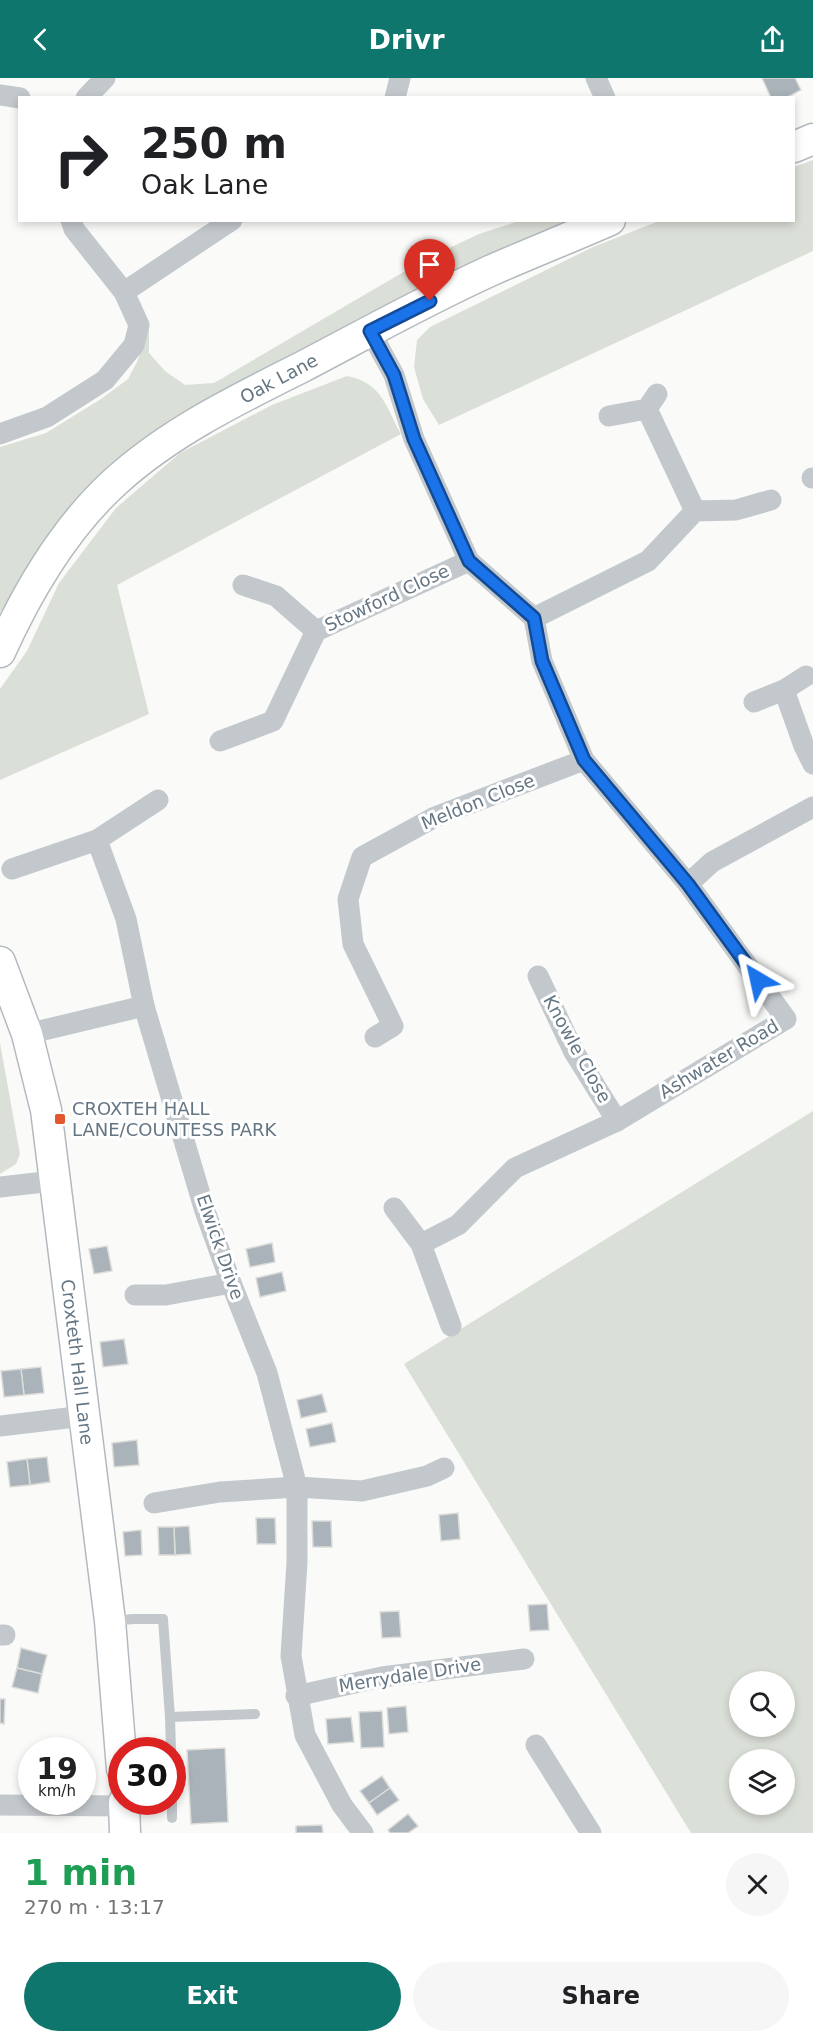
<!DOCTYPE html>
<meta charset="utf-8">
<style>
:root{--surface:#fff;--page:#f6f6f6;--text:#202124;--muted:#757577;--accent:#0f766e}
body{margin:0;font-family:"DejaVu Sans",sans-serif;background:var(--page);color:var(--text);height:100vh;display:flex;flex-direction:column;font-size:22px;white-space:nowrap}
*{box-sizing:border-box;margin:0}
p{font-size:20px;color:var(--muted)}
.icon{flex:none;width:33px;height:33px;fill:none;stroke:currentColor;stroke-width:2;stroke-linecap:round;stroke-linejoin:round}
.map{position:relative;height:1755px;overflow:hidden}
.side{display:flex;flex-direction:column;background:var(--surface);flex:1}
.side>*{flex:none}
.banner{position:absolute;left:18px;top:18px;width:777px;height:126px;border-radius:0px;box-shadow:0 3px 9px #0003;background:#fff;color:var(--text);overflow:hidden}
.buttons{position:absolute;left:729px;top:1593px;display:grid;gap:12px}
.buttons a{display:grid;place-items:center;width:66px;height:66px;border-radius:50%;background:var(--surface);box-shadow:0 3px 9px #0003;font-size:30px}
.speed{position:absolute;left:18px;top:1659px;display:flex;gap:12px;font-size:30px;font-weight:700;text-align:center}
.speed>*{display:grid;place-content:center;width:78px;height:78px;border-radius:50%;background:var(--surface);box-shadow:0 3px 9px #0003;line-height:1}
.speed small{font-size:15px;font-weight:400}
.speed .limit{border:9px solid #d22;background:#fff;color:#111}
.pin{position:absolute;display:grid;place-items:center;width:51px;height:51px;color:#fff;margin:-62px -26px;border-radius:50% 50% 50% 0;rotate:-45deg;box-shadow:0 0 6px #0007}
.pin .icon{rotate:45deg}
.me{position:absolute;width:66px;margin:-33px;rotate:324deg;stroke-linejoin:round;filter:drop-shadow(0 0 4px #0008)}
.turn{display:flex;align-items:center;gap:21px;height:126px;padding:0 24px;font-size:27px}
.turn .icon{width:78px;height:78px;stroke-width:2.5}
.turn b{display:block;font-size:42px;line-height:51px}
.round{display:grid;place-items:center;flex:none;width:63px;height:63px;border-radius:32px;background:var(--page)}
.head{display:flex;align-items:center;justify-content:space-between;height:102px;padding:0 24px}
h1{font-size:36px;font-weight:700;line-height:45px;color:#1e9e55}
.cta{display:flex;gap:12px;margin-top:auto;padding:12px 24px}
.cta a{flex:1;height:69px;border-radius:36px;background:var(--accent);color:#fff;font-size:24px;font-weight:700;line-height:69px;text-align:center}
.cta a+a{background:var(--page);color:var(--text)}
header{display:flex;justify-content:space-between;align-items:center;height:78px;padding:0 24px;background:var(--accent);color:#fff;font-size:27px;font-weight:700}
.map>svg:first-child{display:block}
.green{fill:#dadfd7;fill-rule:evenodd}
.building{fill:#aab3b9;stroke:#dcdcda;stroke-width:1.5}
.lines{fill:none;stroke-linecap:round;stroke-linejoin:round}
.secondary-casing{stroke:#b3babf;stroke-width:33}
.lane{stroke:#c3c8cc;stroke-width:10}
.street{stroke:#c3c8cc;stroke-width:21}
.secondary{stroke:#fff;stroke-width:30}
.route-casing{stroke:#114b97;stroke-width:15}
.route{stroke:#1a73e8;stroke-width:10}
.poi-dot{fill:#e4572e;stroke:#fff;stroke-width:2}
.labels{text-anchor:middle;stroke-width:6;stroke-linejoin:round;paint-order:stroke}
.street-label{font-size:18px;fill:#657683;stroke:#fff}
.poi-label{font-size:18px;fill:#657683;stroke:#fff;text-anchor:start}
</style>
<header><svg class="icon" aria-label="back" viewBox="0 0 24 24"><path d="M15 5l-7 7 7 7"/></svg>Drivr<svg class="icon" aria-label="share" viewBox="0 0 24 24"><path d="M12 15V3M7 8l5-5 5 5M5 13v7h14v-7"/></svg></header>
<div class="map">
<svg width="813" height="1755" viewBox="0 0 813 1755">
<rect width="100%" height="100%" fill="#fafaf8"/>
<!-- green -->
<g class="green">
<polygon points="813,82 813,173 439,347 423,321 414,289 417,262 430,249 593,169 659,143 794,142 794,89"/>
<polygon points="519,143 571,143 538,156 356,242 205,323 143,363 81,417 48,464 19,511 0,534 0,369 46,355 101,321 128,301 137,284 149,250 149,275 165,293 185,307 214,305 424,182 479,156"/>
<path d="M347 298C382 305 385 327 401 356L117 507 149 636 0 702V611L27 573 59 505 116 430 180 375 272 327Z"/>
<polygon points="0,965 20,1076 16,1086 0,1096"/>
<path d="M813 1033V1755H691L404 1286ZM740 1604H784V1648H740ZM740 1682H784V1726H740Z"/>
</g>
<!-- building -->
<g class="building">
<polygon points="762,0 795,0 801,12 786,20 771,20"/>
<polygon points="272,1165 275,1184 250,1189 246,1171"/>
<polygon points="107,1168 112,1193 94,1196 89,1171"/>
<polygon points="282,1194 286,1213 260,1219 256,1200"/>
<polygon points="124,1261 128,1286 103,1289 100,1264"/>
<polygon points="41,1289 44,1315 24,1317 21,1291"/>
<polygon points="21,1291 24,1317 4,1319 1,1293"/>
<polygon points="322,1316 327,1334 301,1340 297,1322"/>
<polygon points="332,1345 336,1364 310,1369 306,1351"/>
<polygon points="137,1362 139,1387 114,1389 112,1365"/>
<polygon points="47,1379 50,1404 30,1407 27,1381"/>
<polygon points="27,1381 30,1407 10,1409 7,1384"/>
<polygon points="458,1435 460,1461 441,1463 439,1437"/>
<polygon points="256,1440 275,1440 276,1466 257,1466"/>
<polygon points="312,1443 331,1443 332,1469 313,1469"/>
<polygon points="189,1448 191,1476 175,1477 174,1449"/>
<polygon points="158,1449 174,1449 175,1477 159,1477"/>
<polygon points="141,1452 142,1477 125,1478 123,1454"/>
<polygon points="547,1526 549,1552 530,1553 528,1527"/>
<polygon points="399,1533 401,1559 382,1560 380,1534"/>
<polygon points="21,1570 47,1577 42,1596 17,1590"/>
<polygon points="17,1590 42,1596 38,1615 12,1609"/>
<polygon points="0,1621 5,1621 4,1646 0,1645"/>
<polygon points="406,1628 408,1654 389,1656 387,1630"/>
<polygon points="382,1633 384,1669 361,1670 359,1634"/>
<polygon points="351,1639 354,1664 328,1666 326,1641"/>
<polygon points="225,1670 228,1744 191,1746 187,1672"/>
<polygon points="382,1698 390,1710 369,1725 360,1713"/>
<polygon points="390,1710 399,1722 377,1737 369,1725"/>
<polygon points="408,1736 418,1748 408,1755 390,1755 388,1752"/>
<polygon points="322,1747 323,1755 296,1755 296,1748"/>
</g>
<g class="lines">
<defs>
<g id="secondary">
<polyline points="794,69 813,61"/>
<path d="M0 574C28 512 65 449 116 403 170 354 238 321 302 289 365 256 428 221 492 192 531 175 571 159 610 142"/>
<polyline points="0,884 27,956 46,1032 110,1543 122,1691"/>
<polyline points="124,1724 125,1755"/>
</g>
</defs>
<!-- secondary casing -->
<use href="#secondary" class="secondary-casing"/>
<!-- lane -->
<g class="lane">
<polyline points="113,1543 133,1541 163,1541 170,1639 255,1636"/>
<polyline points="170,1639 171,1672"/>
<polyline points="172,1724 172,1740"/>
</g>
<!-- street -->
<g class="street">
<polyline points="596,0 605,20"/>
<polyline points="0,17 20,20"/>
<polyline points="86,20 105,0"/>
<polyline points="395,20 400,0"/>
<polyline points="124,214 232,142"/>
<polyline points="370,253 394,297 414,361 469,483 534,540 542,583 584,682 688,806 786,941 617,1043 515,1090 458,1147 421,1166"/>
<polyline points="647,331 695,433"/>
<polyline points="609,338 647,331 657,316"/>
<polyline points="0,356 47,339 105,302 134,267 139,247 124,214 74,151 71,142"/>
<polyline points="812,400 813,400"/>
<polyline points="243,507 276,518 316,553"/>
<polyline points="534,540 648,483 695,433 736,432 771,422"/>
<polyline points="784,612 804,668 813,686"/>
<polyline points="754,624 784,612 806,598"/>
<polyline points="220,663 273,643 316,553 469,483"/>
<polyline points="97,762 126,841 144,928 205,1133 231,1205 267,1295 297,1409 297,1484 291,1578 305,1657 342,1727 363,1755"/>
<polyline points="12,791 97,762 158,722"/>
<polyline points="688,806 712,784 813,729"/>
<polyline points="538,898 574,974 617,1043"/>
<polyline points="27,956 144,928"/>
<polyline points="375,959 393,948 353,866 348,821 362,779 435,739 584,682"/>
<polyline points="0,1109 53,1103"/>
<polyline points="394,1130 421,1166 451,1248"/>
<polyline points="135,1217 166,1217 231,1205"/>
<polyline points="0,1348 84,1338"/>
<polyline points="154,1425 220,1414 297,1409 362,1413 427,1398 444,1390"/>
<polyline points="0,1557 5,1557"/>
<polyline points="296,1618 382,1599 524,1581"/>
<polyline points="536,1667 591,1755"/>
<polyline points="0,1727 124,1728"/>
</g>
<!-- secondary -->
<use href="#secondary" class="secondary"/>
</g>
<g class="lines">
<defs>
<polyline id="route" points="430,223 370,253 394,297 414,361 469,483 534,540 542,583 584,682 688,806 758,902"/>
</defs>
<!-- route casing -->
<use href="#route" class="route-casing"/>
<!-- route -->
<use href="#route" class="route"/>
</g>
<!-- markers -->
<rect class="poi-dot" x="54" y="1035" width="12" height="12" rx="3"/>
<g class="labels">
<!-- street labels -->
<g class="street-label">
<text transform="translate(279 301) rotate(-28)" y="6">Oak Lane</text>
<text transform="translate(387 520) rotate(-25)" y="6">Stowford Close</text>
<text transform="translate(478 724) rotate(-22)" y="6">Meldon Close</text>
<text transform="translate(577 971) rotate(61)" y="6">Knowle Close</text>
<text transform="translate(719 981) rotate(-31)" y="6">Ashwater Road</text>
<text transform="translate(220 1169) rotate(71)" y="6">Elwick Drive</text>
<text transform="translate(77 1284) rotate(83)" y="6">Croxteth Hall Lane</text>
<text transform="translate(410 1597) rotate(-9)" y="6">Merrydale Drive</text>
</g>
<!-- poi labels -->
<g class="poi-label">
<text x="72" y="1037">CROXTEH HALL<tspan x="72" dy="21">LANE/COUNTESS PARK</tspan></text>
</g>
</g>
</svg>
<div class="buttons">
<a><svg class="icon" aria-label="search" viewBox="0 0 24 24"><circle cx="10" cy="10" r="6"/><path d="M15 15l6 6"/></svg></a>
<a><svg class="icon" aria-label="layers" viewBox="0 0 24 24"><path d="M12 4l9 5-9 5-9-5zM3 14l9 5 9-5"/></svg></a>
</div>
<div class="speed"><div>19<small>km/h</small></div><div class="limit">30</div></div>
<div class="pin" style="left:430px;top:223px;background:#d93025"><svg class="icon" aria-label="arrive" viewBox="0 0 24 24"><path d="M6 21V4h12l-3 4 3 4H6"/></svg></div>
<svg class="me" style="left:758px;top:902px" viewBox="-20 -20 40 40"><path d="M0-17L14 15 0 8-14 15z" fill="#1a73e8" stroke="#fff" stroke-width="4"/></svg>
<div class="banner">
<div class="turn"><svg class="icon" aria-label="right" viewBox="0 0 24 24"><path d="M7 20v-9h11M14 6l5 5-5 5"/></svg><div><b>250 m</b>Oak Lane</div></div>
</div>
</div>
<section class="side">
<div class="head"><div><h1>1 min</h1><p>270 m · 13:17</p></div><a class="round"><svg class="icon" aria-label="close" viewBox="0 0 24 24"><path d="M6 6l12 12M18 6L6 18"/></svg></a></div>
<div class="cta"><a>Exit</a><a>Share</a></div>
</section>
